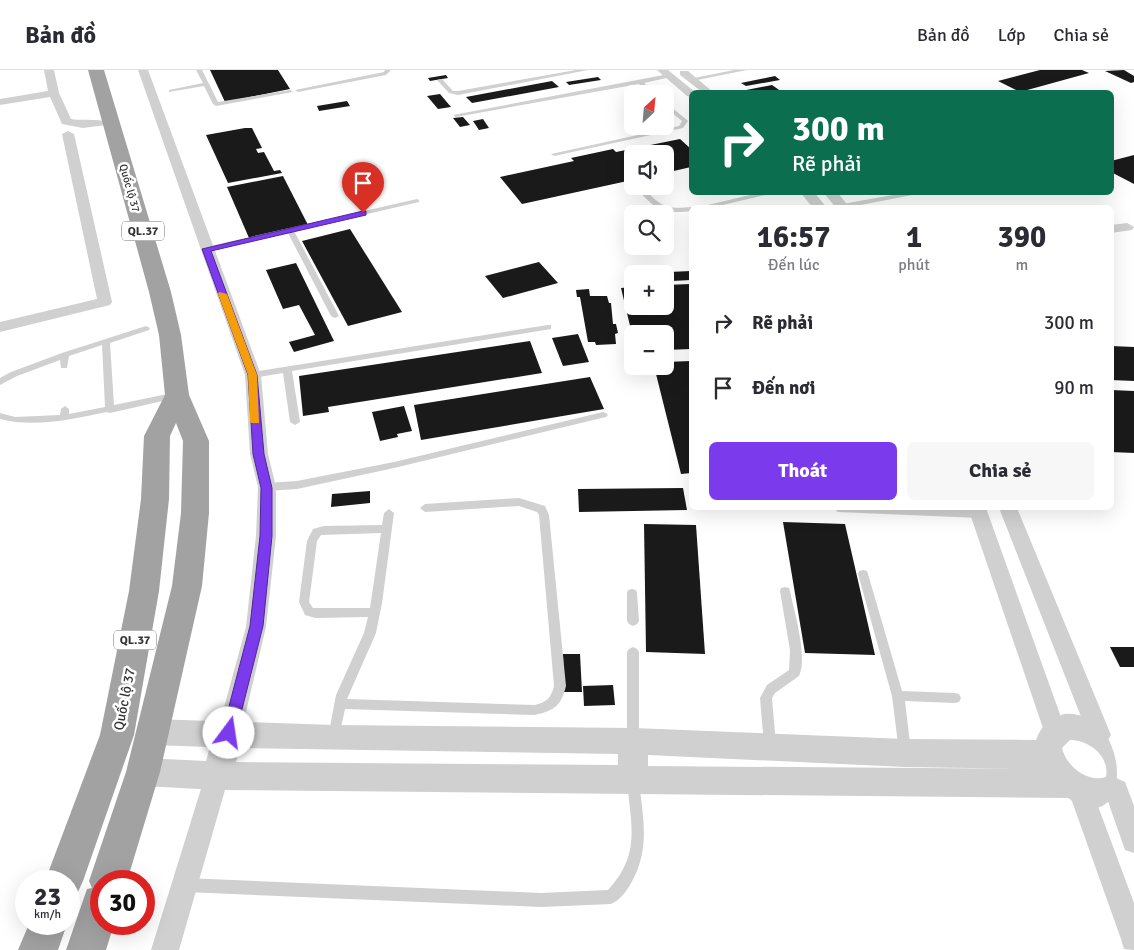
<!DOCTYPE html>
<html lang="vi">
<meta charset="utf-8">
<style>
:root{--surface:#fff;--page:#f7f7f7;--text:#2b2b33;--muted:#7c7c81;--line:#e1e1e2;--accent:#7c3aed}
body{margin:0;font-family:Signika,sans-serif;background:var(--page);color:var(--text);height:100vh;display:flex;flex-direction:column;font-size:19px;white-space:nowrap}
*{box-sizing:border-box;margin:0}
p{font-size:16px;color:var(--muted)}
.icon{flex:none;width:28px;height:28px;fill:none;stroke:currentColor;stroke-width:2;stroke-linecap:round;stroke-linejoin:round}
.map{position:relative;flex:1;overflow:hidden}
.details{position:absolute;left:689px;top:135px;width:425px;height:305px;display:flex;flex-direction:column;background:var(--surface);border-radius:8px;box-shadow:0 5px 20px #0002}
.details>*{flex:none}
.banner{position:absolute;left:689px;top:20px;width:425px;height:105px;border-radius:8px;box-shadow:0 5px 20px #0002;background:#0b6e4f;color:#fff;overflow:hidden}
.needle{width:32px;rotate:26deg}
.buttons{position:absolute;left:624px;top:15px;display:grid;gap:10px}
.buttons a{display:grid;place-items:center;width:50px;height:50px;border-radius:8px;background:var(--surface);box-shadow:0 5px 20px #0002;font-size:25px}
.speed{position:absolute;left:15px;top:800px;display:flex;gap:10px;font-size:25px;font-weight:700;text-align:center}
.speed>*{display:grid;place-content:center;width:65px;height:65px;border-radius:50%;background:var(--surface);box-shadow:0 5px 20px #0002;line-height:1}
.speed small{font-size:12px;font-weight:400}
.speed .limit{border:8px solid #d22;background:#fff;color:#111}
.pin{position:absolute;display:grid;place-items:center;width:42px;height:42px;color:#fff;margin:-51px -21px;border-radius:50% 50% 50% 0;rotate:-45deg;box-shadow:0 0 5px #0007}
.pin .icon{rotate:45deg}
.me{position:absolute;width:55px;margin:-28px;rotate:14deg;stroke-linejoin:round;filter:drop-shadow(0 0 4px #0008)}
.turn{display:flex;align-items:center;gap:18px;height:105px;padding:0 20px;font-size:22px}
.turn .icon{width:65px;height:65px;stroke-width:2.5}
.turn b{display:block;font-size:35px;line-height:42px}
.eta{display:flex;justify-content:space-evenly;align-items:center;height:85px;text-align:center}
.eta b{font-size:30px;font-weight:700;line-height:35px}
.button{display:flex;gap:10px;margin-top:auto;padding:10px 20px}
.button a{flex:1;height:58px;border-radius:8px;background:var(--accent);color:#fff;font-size:20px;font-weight:700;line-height:58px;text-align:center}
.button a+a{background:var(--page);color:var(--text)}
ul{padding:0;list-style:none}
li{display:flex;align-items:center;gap:15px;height:65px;padding:0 20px}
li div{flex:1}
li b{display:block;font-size:19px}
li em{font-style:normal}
header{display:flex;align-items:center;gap:30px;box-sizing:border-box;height:70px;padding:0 25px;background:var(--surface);border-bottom:1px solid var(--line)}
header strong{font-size:24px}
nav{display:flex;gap:28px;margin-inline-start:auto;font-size:18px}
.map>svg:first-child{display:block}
.building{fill:#1a1a1a}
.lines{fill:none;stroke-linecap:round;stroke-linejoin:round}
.service{fill:#d0d0d0;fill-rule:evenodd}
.minor{fill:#d0d0d0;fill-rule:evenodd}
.tertiary{fill:#d0d0d0;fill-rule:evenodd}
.trunk{fill:#a2a2a2;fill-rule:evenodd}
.route{fill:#7c3aed;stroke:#51269a}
.slow{fill:#f59e0b}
.labels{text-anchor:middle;stroke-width:5;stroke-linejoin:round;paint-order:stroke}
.far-street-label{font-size:11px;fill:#333;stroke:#fff}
.shield{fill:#fff;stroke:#707070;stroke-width:1}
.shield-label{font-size:12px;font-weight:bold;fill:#333}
.street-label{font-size:14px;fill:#333;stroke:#fff}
</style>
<header>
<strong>Bản đồ</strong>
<nav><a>Bản đồ</a><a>Lớp</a><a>Chia sẻ</a></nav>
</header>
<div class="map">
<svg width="1134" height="880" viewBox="0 0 1134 880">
<rect width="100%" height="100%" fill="#fff"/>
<!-- building -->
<g class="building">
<polygon points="210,0 278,0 290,19 225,32"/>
<polygon points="1040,0 1082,0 1089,3 1020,22 998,11"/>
<polygon points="1124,0 1134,6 1134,12 1131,13 1105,1"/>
<polygon points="446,5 448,8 430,11 428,8"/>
<polygon points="775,6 780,10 746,16 741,13"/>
<polygon points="598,7 601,10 569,15 566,12"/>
<polygon points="552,11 559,17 472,33 466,27"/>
<polygon points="772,15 782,22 736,22"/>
<polygon points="440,24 451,37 438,39 427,26"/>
<polygon points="347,31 350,36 319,41 317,36"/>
<polygon points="463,47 470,55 460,57 453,48"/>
<polygon points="483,49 489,58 479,60 473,51"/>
<polygon points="245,58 252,58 262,78 256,79 258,83 264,82 274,101 280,100 282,103 228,113 206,65"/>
<polygon points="680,69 691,79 691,97 665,103 665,84 632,84 632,110 522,134 500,107 574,91 571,88 613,79 616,82"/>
<polygon points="1134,85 1134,114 1111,102 1111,91"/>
<polygon points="283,106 308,155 249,168 227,117"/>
<polygon points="350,159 402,242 348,256 302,171"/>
<polygon points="539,192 558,213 503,228 485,206"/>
<polygon points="296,193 334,271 294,282 289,272 315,265 299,235 283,239 266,200"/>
<polygon points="691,201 691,210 672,211 669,202"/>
<polygon points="691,214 691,279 665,280 665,264 632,264 621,218 632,217 632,236 665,236 665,215"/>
<polygon points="589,219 590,226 607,226 609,233 611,233 613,254 616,254 618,263 615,264 616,274 596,275 595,272 588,272 580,227 577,227 576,220"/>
<polygon points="578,264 589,292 563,296 552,268"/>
<polygon points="530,271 542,303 328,337 329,342 303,346 299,306"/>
<polygon points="1111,276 1134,277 1134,311 1111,310"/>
<polygon points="691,291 691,403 681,404 654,296 665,296 665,292"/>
<polygon points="590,307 604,339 421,370 414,335"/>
<polygon points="1111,320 1134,321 1134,383 1111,382"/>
<polygon points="404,336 412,361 397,364 398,367 380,371 372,342"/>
<polygon points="683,418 687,440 579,442 578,419"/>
<polygon points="370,421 370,433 331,437 332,424"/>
<polygon points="783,452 845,454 875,585 805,583"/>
<polygon points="644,454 696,455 705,584 646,582"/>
<polygon points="1110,577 1134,577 1134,597 1120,597"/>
<polygon points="563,584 580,584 582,622 564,622"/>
<polygon points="613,615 615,635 584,636 583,616"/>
</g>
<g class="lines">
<!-- service -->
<g class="service">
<polygon points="196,0 202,0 218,32 290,20 293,22 216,36 213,34 204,16 169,22 169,20 203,13"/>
<polygon points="385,0 391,0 386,5 298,22 295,20 384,2"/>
<polygon points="576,0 588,0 458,25 449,23 437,10 442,9 453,21 458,21"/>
<polygon points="734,0 747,0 692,11 689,9"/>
<polygon points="669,4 672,6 671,7 644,13 656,24 649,24 639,14 456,47 453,45"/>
<polygon points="665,32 687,50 688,51 683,58 554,86 551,84 679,56 682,51 665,37"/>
<path d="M635 116H642C659 135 665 140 691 137L693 138H691V141C662 145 653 138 635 116Z"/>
<polygon points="763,122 778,122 710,138 695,138"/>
<polygon points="910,122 928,122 845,138 839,136 842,134"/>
<polygon points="417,129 419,130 419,132 294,161 339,246 335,248 331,246 288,163 206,181 202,179 206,177"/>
<polygon points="548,255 551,255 551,259 292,301 300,352 295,355 290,352 283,303 253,308 249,305 253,302"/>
<path d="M146 256 150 258 149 260 110 273 114 335 177 322 180 323 181 325 180 327 110 343 107 342C73 349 35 358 0 349V343L15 347 60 345 61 339 65 336 69 339V344L105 337 102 275 69 286 67 298H61L60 290 17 306 0 315V308L11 302 62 283Z"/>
<polygon points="603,342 606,343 608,345 606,347 394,398 297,419 267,421 262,417 267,413 297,411 394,392"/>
<path d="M519 428 545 436 549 445 566 616C561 636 555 640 535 645L345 639 338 671 334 673 330 671 328 667 336 625 364 563 368 547 315 548 305 545 299 532 307 471 313 459 324 456 382 455 384 443 389 439 394 443 382 533 376 563 347 629 535 635C547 632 551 628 554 616L539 445 537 442 519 436 425 442 420 438 425 434ZM381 463 370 538H313L309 532 317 471 321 465Z"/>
<polygon points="833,438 914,438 979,440 984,444 979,448 838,442"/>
<polygon points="863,500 867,501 868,504 902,621 955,623 959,624 961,628 959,632 955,633 905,631 911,682 909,686 905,688 901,686 899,682 892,626 858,504 859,501"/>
<path d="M785 517 789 518 790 521C794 541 808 587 799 606L775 623 772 628 776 675 774 679 770 681 766 679 764 675 760 628 767 615 789 600 790 580 780 521 781 518Z"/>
<polygon points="632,519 636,520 637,523 639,551 637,554 633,556 629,554 627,551 627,523 628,520"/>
<polygon points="633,577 637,579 639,582 639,670 637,674 633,676 629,674 627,670 627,582 629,579"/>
<path d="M633 705 638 707 639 711C643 749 651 780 630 815 626 822 619 831 611 834L541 837 185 822 180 820 178 815 180 810 185 808 541 823 608 820C641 784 631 756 627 711L628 707Z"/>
</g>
<!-- minor -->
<g class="minor">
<path d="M44 0H54L59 23 71 49C80 51 102 48 108 53L106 55 83 58 62 54 50 27 0 35V29L48 21Z"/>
<polygon points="138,0 148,0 261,305 268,384 276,417 276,466 266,557 241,663 237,670 229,673 221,670 217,663 246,557 256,466 258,417 250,384 245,305"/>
<polygon points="657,0 668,0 695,22 691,22 691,27 687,26"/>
<polygon points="680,1 688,1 713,22 702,22 680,5"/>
<polygon points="68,61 74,64 112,232 110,235 0,262 0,252 97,229 62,64"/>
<polygon points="800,122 814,122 827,138 813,138"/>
<polygon points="823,122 837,122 850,138 836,138"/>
<polygon points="1127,153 1134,157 1132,160 1111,163 1111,155"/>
<polygon points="968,438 986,438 1066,661 1063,668 1055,671 1047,668 1044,661"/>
<polygon points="999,438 1017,438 1111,665 1107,672 1099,676 1091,672"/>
<polygon points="217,695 225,698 229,706 179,880 151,880 205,706 209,698"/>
<polygon points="1080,708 1089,712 1134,833 1134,880 1124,879 1121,869 1068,720 1071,712"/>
<polygon points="1116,708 1125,712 1134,736 1134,783 1125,780 1104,720 1107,712"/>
</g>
<!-- tertiary -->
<path class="tertiary" d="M1064 644C1134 639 1134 776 1068 728L217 720 143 716 132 712 128 702 132 692 143 688 206 691 210 677 152 675 142 671 137 662 142 653 152 649 334 655 633 658 905 669 1036 670C1041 656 1049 649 1064 644ZM1070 670C1089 670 1110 686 1106 707 1087 713 1066 696 1062 678ZM240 678 618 684V695L236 692ZM648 685 905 697 1039 699 648 696Z"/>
<!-- trunk -->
<g class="trunk">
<polygon points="88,0 104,0 171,222 181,265 189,325 209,371 209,443 202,516 160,702 127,811 101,811 101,854 114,854 106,880 66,880 87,819 92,818 89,811 126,702 172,516 181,443 183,371 176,353 170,366 169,429 159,521 134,665 83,811 77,824 69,828 69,811 45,811 100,665 129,521 141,429 144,366 165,325 159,265 149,222"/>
<polygon points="29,854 67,854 58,880 18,880"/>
</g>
</g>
<!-- route -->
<polygon class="route" points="363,141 366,141 366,145 211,181 257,305 264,384 272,418 272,466 263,556 236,663 234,668 229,670 224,668 222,663 250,556 260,466 261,418 253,384 248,305 202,179"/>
<!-- slow -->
<polygon class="slow" points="219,222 227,224 257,305 259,353 251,353 250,351 248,305 218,224"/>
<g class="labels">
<!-- far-street labels -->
<g class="far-street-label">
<text transform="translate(130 118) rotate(74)" y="4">Quốc lộ 37</text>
</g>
<!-- shield labels -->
<g class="shield">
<rect x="122" y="151.5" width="42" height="19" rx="4"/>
<rect x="114" y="560.5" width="42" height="19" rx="4"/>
</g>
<g class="shield-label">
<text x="143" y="165">QL.37</text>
<text x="135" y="574">QL.37</text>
</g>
<!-- street labels -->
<g class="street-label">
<text transform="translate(124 629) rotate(-79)" y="5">Quốc lộ 37</text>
</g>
</g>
</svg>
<div class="buttons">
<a><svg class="needle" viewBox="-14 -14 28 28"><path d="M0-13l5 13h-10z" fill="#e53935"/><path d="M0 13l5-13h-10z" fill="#7c7c81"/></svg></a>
<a><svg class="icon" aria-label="sound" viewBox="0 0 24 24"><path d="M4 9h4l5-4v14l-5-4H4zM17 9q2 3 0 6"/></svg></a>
<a><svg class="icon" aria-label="search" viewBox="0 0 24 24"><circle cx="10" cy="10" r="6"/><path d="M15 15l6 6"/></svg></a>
<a>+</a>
<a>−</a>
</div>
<div class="speed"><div>23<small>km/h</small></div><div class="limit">30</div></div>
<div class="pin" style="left:363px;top:143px;background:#d93025"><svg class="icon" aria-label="arrive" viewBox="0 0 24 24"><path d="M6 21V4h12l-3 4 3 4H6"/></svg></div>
<svg class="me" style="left:229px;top:663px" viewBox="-20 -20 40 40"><circle r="19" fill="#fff"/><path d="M0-13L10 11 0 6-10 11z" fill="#7c3aed"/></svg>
<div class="banner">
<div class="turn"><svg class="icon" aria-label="right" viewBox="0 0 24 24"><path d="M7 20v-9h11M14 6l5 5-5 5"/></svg><div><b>300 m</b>Rẽ phải</div></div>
</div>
<section class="details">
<div class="eta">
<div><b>16:57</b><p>Đến lúc</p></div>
<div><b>1</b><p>phút</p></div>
<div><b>390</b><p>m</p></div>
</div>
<ul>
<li><svg class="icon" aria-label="right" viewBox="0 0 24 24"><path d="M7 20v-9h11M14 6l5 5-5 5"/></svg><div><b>Rẽ phải</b></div><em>300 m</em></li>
<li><svg class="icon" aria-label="arrive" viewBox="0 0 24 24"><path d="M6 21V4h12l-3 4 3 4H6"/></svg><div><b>Đến nơi</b></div><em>90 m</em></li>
</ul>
<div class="button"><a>Thoát</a><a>Chia sẻ</a></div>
</section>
</div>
